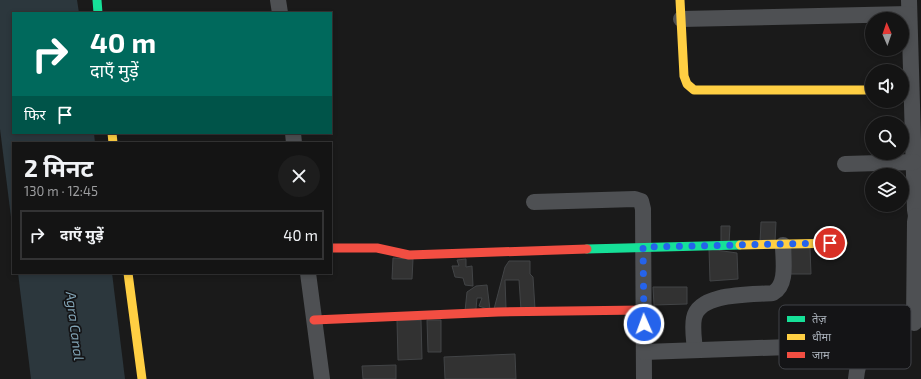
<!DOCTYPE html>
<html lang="hi">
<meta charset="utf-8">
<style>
:root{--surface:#141414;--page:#1d1d1d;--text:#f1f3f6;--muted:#9d9ea0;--line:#333334}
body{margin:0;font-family:"Exo 2","Noto Sans Devanagari",sans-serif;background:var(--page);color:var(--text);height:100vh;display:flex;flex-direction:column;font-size:15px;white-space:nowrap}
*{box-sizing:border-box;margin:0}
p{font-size:13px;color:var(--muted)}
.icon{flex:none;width:22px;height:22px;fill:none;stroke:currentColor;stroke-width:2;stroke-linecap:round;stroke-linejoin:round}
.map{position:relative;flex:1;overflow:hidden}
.drawer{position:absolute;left:12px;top:142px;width:320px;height:132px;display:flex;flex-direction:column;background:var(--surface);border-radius:0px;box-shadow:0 2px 6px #0003,0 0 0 1px var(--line)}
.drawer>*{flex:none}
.guide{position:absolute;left:12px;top:12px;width:320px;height:122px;border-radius:0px;box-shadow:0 2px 6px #0003,0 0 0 1px var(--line);background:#00695c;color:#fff;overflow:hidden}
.needle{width:26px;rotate:358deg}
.fabs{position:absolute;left:865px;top:12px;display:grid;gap:8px}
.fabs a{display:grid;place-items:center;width:44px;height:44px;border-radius:50%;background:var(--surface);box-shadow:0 2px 6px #0003,0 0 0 1px var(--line);font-size:20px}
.pin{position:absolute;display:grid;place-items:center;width:34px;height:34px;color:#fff;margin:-17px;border:2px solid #fff;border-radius:50%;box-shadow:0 1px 4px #0007}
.me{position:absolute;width:44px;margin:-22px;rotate:358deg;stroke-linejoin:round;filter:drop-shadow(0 0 3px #0008)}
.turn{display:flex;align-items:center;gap:14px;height:84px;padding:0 12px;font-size:18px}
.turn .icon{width:52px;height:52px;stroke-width:2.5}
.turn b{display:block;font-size:28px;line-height:34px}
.then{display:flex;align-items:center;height:38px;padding:0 12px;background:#0003;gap:8px;font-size:15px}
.round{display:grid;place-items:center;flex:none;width:42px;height:42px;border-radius:21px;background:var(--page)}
.headline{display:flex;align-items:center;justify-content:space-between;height:68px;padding:0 12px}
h1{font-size:24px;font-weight:700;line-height:30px}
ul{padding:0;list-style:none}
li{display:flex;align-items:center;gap:12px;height:50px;margin:0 8px 6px;padding:0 4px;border:2px solid var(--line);border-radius:0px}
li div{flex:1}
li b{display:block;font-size:15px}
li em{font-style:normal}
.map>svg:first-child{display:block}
.water{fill:#2c373d}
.building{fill:#323232;stroke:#424446}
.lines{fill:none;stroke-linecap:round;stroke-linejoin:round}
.street{stroke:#4e5053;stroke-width:16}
.fast{stroke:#16e098;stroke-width:9}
.slow{stroke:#ffcf43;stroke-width:9}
.jam{stroke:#f24e42;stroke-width:9}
.route{stroke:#2563eb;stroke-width:7;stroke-dasharray:0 12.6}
.labels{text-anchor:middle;stroke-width:3.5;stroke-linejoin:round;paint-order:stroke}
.water-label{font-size:14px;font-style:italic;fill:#82a4b6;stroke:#141416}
.key{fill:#141416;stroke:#414348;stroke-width:1}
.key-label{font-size:11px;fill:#abb2bb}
</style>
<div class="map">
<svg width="921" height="379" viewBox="0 0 921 379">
<rect width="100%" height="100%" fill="#1a1a1a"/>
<!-- water -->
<g class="water">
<polygon points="0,0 77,0 79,13 13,13 13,133 94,133 95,143 13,143 13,233 0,129"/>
<polygon points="18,273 112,273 125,379 31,379"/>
</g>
<!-- building -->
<g class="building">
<polygon points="761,222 776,222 775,242 760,242"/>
<polygon points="721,226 730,226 729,243 721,243"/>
<polygon points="791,248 810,248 811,274 790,274"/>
<polygon points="709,249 737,253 738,279 710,281"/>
<polygon points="393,258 413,259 412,279 392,279"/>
<polygon points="466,259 466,267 472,266 473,286 465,285 463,278 455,277 452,266 459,266 457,260"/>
<polygon points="509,261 530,261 530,274 533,277 535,309 521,310 519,280 505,280 506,308 494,309 505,267"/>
<polygon points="487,285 490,310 479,306 482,298 477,298 476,309 465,311 467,292 476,286"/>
<polygon points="653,287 687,287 687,304 654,305"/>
<polygon points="397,320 421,320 422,359 398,360"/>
<polygon points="427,320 441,320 441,352 428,352"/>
<polygon points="515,354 516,379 445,379 444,357"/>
<polygon points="396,365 396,379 363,379 362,366"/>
</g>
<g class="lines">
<!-- street -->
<g class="street">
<polyline points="278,0 280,13"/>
<polyline points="909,0 915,210 916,216 921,219"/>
<polyline points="681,19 909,14"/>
<polyline points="293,133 294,143"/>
<polyline points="845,164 914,162"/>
<polyline points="534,202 635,199 641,201 643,209 644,379"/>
<polyline points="308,273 322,379"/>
<polyline points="914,323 915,222 916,216"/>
<path d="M695 350C694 339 692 328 694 318 699 292 752 295 773 293 788 285 783 260 783 245"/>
<polyline points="644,352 845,345 853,346 863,355"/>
<path d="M856 379C858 356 864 353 884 344"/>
</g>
<!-- fast -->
<g class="fast">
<polyline points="97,0 98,13"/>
<polyline points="587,249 740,245"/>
</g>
<!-- slow -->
<g class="slow">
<polyline points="680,0 684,76 687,84 694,90 872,90"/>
<polyline points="112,133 113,143"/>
<polyline points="740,245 843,243"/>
<polyline points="128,273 142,379"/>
</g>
<!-- jam -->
<g class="jam">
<polyline points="331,248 377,248 409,255 587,249"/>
<polyline points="314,320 498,312 643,310"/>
</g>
</g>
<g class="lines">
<!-- route -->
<polyline class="route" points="644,324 643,247 830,243"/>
</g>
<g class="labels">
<!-- water labels -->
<g class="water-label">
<text transform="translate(75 326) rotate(83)" y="5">Agra Canal</text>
</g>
</g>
<!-- legend -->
<rect x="779" y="305" width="132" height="64" rx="6" class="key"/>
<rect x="787" y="316" width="18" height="6" fill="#16e098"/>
<rect x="787" y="334" width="18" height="6" fill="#ffcf43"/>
<rect x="787" y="352" width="18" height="6" fill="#f24e42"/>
<g class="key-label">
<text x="812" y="323">तेज़</text>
<text x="812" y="341">धीमा</text>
<text x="812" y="359">जाम</text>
</g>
</svg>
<div class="fabs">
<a><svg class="needle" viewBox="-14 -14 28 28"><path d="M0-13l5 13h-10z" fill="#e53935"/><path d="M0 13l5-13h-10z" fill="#9d9ea0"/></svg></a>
<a><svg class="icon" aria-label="sound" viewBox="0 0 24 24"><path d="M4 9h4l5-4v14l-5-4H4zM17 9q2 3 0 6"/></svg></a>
<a><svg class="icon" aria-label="search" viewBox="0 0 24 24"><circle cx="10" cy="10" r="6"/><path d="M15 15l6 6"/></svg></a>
<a><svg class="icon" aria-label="layers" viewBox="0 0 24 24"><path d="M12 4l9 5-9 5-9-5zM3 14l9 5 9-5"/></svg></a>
</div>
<div class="pin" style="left:830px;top:243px;background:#d93025"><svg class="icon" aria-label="arrive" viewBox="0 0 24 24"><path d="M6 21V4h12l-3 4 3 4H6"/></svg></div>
<svg class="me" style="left:644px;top:324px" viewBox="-20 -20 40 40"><circle r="17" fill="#2563eb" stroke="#fff" stroke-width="3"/><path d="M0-11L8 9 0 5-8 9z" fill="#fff"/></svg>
<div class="guide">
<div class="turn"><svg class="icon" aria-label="right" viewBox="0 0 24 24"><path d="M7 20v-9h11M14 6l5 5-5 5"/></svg><div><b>40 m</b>दाएँ मुड़ें</div></div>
<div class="then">फिर<svg class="icon" aria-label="arrive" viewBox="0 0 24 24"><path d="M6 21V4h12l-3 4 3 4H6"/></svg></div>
</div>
<section class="drawer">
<div class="headline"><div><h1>2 मिनट</h1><p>130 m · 12:45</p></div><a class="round"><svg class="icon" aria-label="close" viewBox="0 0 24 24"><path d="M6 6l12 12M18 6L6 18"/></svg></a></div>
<ul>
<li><svg class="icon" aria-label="right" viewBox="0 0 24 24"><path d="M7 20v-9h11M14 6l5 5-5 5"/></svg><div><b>दाएँ मुड़ें</b></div><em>40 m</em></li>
</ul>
</section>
</div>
